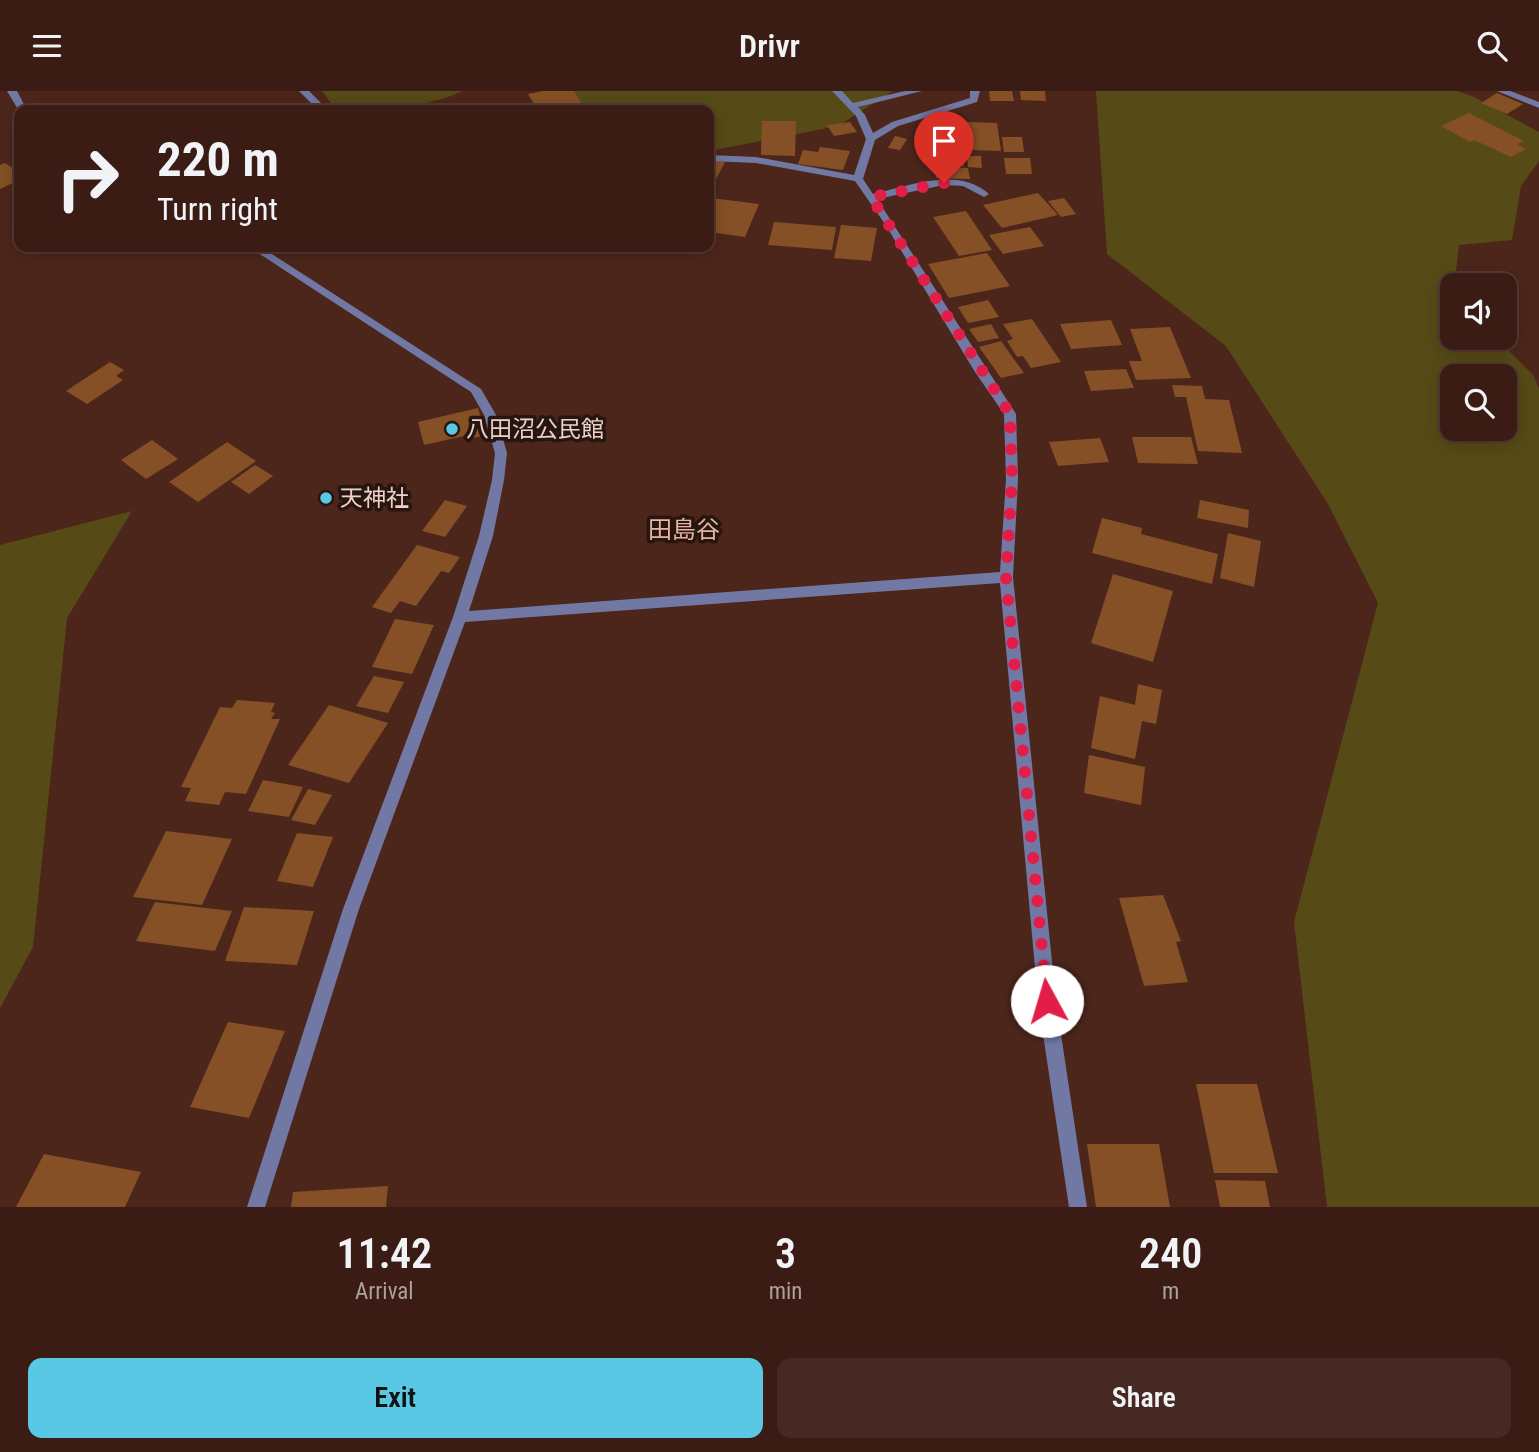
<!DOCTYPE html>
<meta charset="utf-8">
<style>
:root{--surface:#3a1c14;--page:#452922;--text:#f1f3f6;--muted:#aba1a0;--line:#543a34;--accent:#59c8e4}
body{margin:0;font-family:"Roboto Condensed","Noto Sans JP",sans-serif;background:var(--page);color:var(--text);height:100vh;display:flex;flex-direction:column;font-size:26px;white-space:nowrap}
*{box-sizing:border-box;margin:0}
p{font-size:23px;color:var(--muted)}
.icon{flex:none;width:38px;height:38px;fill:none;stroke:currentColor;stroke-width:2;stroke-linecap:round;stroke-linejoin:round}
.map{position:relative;height:1116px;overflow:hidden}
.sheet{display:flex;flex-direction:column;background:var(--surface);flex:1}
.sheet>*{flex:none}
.guide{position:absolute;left:14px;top:14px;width:700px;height:147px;border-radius:14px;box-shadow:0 4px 18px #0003,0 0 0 2px var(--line);background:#3a1c14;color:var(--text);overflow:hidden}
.fabs{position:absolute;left:1440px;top:182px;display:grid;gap:14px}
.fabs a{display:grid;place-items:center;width:77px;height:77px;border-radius:14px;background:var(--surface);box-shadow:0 4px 18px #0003,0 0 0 2px var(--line);font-size:35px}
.pin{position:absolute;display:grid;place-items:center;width:60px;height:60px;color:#fff;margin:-72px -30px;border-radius:50% 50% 50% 0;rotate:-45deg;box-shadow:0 0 7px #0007}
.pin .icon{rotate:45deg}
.me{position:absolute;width:77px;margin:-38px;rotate:354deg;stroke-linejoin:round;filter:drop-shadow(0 0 5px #0008)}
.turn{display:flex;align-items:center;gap:24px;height:147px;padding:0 28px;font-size:32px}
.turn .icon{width:91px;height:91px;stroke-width:2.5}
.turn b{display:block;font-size:49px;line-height:60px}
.eta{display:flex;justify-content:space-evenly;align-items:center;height:119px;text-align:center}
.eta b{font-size:42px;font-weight:600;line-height:49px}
.action{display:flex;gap:14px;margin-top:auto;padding:14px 28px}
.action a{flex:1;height:80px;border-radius:14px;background:var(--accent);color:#111;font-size:28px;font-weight:600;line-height:80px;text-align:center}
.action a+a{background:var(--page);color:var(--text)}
header{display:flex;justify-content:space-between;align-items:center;height:91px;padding:0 28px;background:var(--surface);font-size:32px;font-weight:600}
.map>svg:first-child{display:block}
.green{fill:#564b16;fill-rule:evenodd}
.building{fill:#855025}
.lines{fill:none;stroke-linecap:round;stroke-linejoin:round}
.street{fill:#7178a4;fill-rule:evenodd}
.route{stroke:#e11d48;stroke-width:12;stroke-dasharray:0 21.6}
.poi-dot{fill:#59c8e4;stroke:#271510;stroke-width:2.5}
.labels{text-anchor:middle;stroke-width:7;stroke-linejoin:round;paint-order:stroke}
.poi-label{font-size:23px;fill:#ecd1ca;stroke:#271510;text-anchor:start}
.neighbourhood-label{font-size:24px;fill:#e6b4a5;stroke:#271510}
</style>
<header><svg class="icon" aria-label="menu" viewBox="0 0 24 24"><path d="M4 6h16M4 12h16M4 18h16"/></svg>Drivr<svg class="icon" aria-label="search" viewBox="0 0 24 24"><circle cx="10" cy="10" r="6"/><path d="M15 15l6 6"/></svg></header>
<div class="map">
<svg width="1539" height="1116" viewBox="0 0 1539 1116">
<rect width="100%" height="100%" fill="#4d261b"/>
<!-- green -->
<g class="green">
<path d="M322 0H463C422 18 380 19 336 19Z"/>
<polygon points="574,0 893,0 838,35 709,60 709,19 586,19"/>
<path d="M1096 0H1457L1474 6 1539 41V70L1521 95 1512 149 1459 154 1456 180 1464 194H1452V247H1496L1533 284 1539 297V1116H1327L1294 831 1378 512 1328 413 1226 255 1107 163ZM1452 285H1505V338H1452Z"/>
<polygon points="132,420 67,527 33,856 0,917 0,454"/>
</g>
<!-- building -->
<g class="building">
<polygon points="543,0 574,0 586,19 538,19 528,3"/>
<polygon points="989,0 1012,0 1014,10 990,10"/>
<polygon points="1020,0 1045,0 1046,10 1021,9"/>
<polygon points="1497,2 1523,13 1507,23 1481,12"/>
<polygon points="1469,22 1524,50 1517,53 1526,58 1511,66 1474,49 1470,51 1441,35"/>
<polygon points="762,30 796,30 795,65 761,64"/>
<polygon points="850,31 857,41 834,45 827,34"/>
<polygon points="966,31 997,32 1001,60 969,59"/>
<polygon points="895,45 907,48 900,59 888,57"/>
<polygon points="1002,46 1022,46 1024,61 1004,61"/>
<polygon points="820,56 850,60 843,79 798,73 803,59 818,61"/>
<polygon points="940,63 963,63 964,75 941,75"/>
<polygon points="967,65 981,65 982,77 968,76"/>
<polygon points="1004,67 1030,67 1032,83 1006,83"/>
<polygon points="709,69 725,71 714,92 709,91"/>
<polygon points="5,72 19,81 19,89 0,98 0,74"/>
<polygon points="935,76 968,77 970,88 936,87"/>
<polygon points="1038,102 1058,124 1002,137 983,114"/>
<polygon points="711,107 759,113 745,146 709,141 709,112"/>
<polygon points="1064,107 1076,123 1061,126 1048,110"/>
<polygon points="966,120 992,159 959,165 933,126"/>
<polygon points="774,131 836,136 832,159 768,154"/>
<polygon points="841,134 877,137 871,170 834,167"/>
<polygon points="1030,136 1044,155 1003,163 989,144"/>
<polygon points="987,162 1010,195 949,207 928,173"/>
<polygon points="988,209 999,226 968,232 958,216"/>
<polygon points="1032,228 1061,271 1031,277 1023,265 1017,266 1007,250 1013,248 1003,233"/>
<polygon points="1111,229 1122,254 1071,258 1060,233"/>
<polygon points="991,233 999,247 978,251 969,238"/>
<polygon points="1170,236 1191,287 1136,289 1129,270 1142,270 1130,238"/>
<polygon points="1001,250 1024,282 1001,287 979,256"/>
<polygon points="110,271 124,279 116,285 123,289 87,313 66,300"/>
<polygon points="1126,278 1134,297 1091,300 1084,280"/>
<polygon points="1172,294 1202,295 1205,308 1229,309 1242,362 1198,360 1186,306 1175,306"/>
<polygon points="478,317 486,344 465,349 464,345 424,354 418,331"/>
<polygon points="1132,346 1191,346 1198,373 1138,372"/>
<polygon points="1100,347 1109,371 1058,375 1049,351"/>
<polygon points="152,349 178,368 146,388 121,369"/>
<polygon points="227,351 256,370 198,411 169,391"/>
<polygon points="255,374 273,385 249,403 231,391"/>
<polygon points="445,409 467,415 445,446 422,440"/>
<polygon points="1200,409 1249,419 1248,437 1197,427"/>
<polygon points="1102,427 1142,437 1141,443 1218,463 1212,493 1092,462"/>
<polygon points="1228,442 1261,450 1254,496 1220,487"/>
<polygon points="417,454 460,466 449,482 441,480 416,515 400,510 391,522 372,516"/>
<polygon points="1113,483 1173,500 1153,571 1091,552"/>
<polygon points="395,528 434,534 412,583 372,576"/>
<polygon points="374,585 404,591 388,622 356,615"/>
<polygon points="1138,593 1162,599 1156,633 1142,630 1135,668 1091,657 1100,605 1135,614"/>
<polygon points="237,609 275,612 271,621 275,622 271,628 280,628 246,703 225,701 219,714 185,710 191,697 181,696 220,616 232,617"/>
<polygon points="329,614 388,632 349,692 288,674"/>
<polygon points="1089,664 1145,676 1141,714 1084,702"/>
<polygon points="263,689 303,696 289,726 248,720"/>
<polygon points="308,698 332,704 315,734 291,729"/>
<polygon points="166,740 232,748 202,814 133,806"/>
<polygon points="297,742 333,746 313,796 277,790"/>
<polygon points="1163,804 1181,850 1176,851 1188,891 1144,895 1119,807"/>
<polygon points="155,811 232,820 215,860 136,850"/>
<polygon points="244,816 314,820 297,874 225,870"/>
<polygon points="228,931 285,940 249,1027 190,1016"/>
<polygon points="1196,993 1257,993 1278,1082 1214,1082"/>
<polygon points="1087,1053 1159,1053 1170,1116 1096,1116"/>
<polygon points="44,1063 141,1081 125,1116 16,1116"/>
<polygon points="1215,1089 1265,1090 1270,1116 1220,1116"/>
<polygon points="388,1095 386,1116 291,1116 293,1101"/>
</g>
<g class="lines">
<!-- street -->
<g class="street">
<polygon points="7,0 17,0 27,19 19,20"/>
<polygon points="299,0 309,0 328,19 318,19"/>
<path d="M832 0H842L853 12 905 0H922L858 16 865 24 873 42 892 31 970 7V0H980L977 11 898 35 875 49 863 88 873 103C910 95 958 75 989 103L984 106 963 95 944 94 877 108 1016 323 1018 388 1013 486 1056 910 1087 1116H1069L1038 910 1000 492 465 531 359 818 265 1116H247L343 818 453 526 479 445 492 389 495 362 484 324 471 301 249 156H261L481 298 496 324 507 362 504 389 493 445 469 520 1000 481 1006 388 1004 323 975 281 885 133 855 90 756 72 709 70V64L756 66 854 84 866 48 856 25Z"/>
<polygon points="1497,0 1510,0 1539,11 1539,17"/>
</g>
</g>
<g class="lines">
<!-- route -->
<polyline class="route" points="944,92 871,106 1010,323 1012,388 1006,486 1047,910"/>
</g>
<!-- markers -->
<g class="poi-dot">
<circle cx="452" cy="338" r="7"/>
<circle cx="326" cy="407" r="7"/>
</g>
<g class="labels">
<!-- poi labels -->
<g class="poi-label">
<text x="466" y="346">八田沼公民館</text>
<text x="340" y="415">天神社</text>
</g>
<!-- neighbourhood labels -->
<g class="neighbourhood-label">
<text x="684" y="447">田島谷</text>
</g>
</g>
</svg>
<div class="fabs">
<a><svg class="icon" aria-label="sound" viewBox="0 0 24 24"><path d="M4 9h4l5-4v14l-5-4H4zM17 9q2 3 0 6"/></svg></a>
<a><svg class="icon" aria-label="search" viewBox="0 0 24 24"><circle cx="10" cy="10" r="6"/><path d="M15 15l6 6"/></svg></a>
</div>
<div class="pin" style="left:944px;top:92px;background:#d93025"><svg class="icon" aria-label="arrive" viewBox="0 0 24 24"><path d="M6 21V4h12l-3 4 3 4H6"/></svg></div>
<svg class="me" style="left:1047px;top:910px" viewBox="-20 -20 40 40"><circle r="19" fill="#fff"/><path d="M0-13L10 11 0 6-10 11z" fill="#e11d48"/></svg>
<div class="guide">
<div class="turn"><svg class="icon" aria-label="right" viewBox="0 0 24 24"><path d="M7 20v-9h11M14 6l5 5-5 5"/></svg><div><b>220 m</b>Turn right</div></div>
</div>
</div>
<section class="sheet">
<div class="eta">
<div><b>11:42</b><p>Arrival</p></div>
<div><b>3</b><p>min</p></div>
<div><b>240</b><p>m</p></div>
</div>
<div class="action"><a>Exit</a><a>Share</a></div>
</section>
